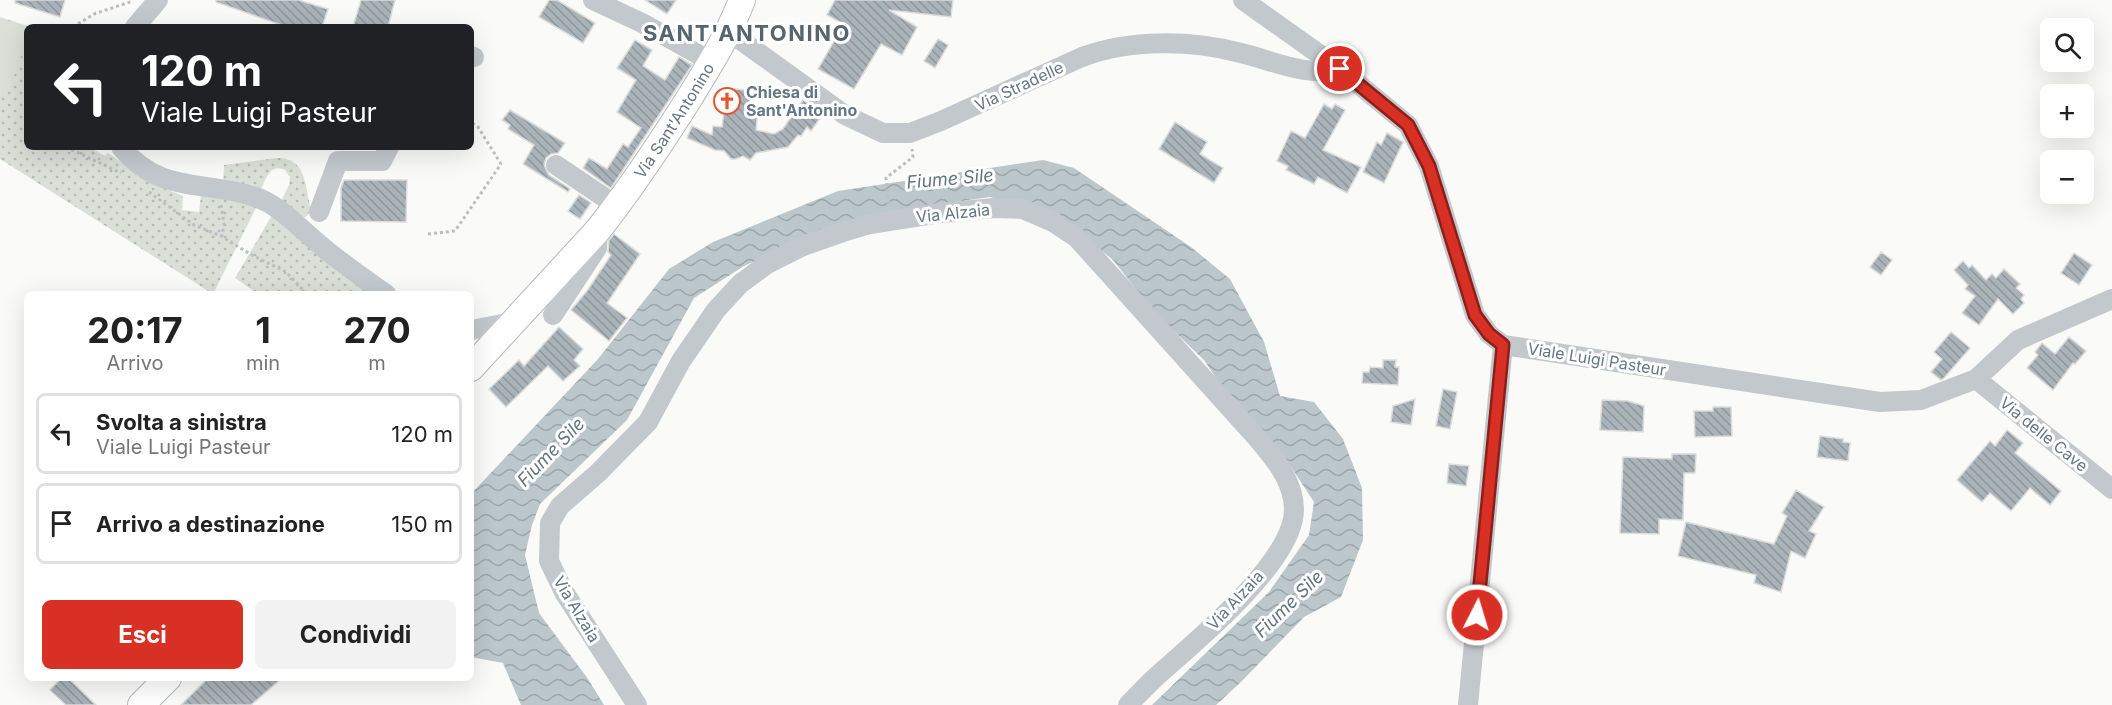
<!DOCTYPE html>
<html lang="it">
<meta charset="utf-8">
<style>
:root{--surface:#fff;--page:#f2f2f2;--text:#222;--muted:#767676;--line:#e0e0e0;--accent:#d93025}
body{margin:0;font-family:Inter,sans-serif;background:var(--page);color:var(--text);height:100vh;display:flex;flex-direction:column;font-size:22px;white-space:nowrap}
*{box-sizing:border-box;margin:0}
p{font-size:20px;color:var(--muted)}
.icon{flex:none;width:33px;height:33px;fill:none;stroke:currentColor;stroke-width:2;stroke-linecap:round;stroke-linejoin:round}
.map{position:relative;flex:1;overflow:hidden}
.panel{position:absolute;left:24px;top:291px;width:450px;height:390px;display:flex;flex-direction:column;background:var(--surface);border-radius:9px;box-shadow:0 6px 24px #0002}
.panel>*{flex:none}
.top-card{position:absolute;left:24px;top:24px;width:450px;height:126px;border-radius:9px;box-shadow:0 6px 24px #0002;background:#202124;color:#fff;overflow:hidden}
.fabs{position:absolute;left:2040px;top:18px;display:grid;gap:12px}
.fabs a{display:grid;place-items:center;width:54px;height:54px;border-radius:9px;background:var(--surface);box-shadow:0 6px 24px #0002;font-size:30px}
.pin{position:absolute;display:grid;place-items:center;width:51px;height:51px;color:#fff;margin:-26px;border:3px solid #fff;border-radius:50%;box-shadow:0 2px 6px #0007}
.me{position:absolute;width:66px;margin:-33px;rotate:5deg;stroke-linejoin:round;filter:drop-shadow(0 0 4px #0008)}
.turn{display:flex;align-items:center;gap:21px;height:126px;padding:0 18px;font-size:27px}
.turn .icon{width:78px;height:78px;stroke-width:2.5}
.turn b{display:block;font-size:42px;line-height:51px}
.eta{display:flex;justify-content:space-evenly;align-items:center;height:102px;text-align:center}
.eta b{font-size:36px;font-weight:700;line-height:42px}
.action{display:flex;gap:12px;margin-top:auto;padding:12px 18px}
.action a{flex:1;height:69px;border-radius:9px;background:var(--accent);color:#fff;font-size:24px;font-weight:700;line-height:69px;text-align:center}
.action a+a{background:var(--page);color:var(--text)}
ul{padding:0;list-style:none}
li{display:flex;align-items:center;gap:18px;height:81px;margin:0 12px 9px;padding:0 6px;border:3px solid var(--line);border-radius:9px}
li div{flex:1}
li b{display:block;font-size:22px}
li em{font-style:normal}
.map>svg:first-child{display:block}
.grass{fill:url(#grass-dots)}
.pitch{fill:#dadfd7}
.water{fill:url(#water-waves)}
.building{fill:url(#building-back-hatch);stroke:#dcdcda;stroke-width:1.5}
.lines{fill:none;stroke-linecap:round;stroke-linejoin:round}
.major-casing{stroke:#b5babe;stroke-width:28}
.path{stroke:#bbbfc2;stroke-width:3;stroke-dasharray:3 3;stroke-linecap:butt}
.minor{stroke:#c3c8cc;stroke-width:20}
.major{stroke:#fff;stroke-width:26}
.route-casing{stroke:#8d1f18;stroke-width:15}
.route{stroke:#d93025;stroke-width:10}
.labels{text-anchor:middle;stroke-width:6;stroke-linejoin:round;paint-order:stroke}
.street-label{font-size:16px;fill:#657683;stroke:#fff}
.poi-label{font-size:16px;font-weight:bold;fill:#657683;stroke:#fff;text-anchor:start}
.water-label{font-size:18px;font-style:italic;fill:#60757c;stroke:#fff}
.district-label{font-size:22px;font-weight:bold;letter-spacing:1.5px;fill:#57646e;stroke:#fff}
</style>
<div class="map">
<svg width="2112" height="705" viewBox="0 0 2112 705">
<defs>
<pattern id="grass-dots" width="8" height="8" patternUnits="userSpaceOnUse" patternTransform="scale(1.5)"><rect width="8" height="8" fill="#dadfd7"/><path d="M2 2h.1M6 6h.1" fill="none" stroke="#b4b9b4" stroke-width="1.8" stroke-linecap="round"/></pattern>
<pattern id="water-waves" width="16" height="10" patternUnits="userSpaceOnUse" patternTransform="scale(1.5)"><rect width="16" height="10" fill="#bbc7cb"/><path d="M0 5q4-4 8 0t8 0" fill="none" stroke="#9ca6aa"/></pattern>
<pattern id="building-back-hatch" width="6" height="6" patternUnits="userSpaceOnUse" patternTransform="scale(1.5)"><rect width="6" height="6" fill="#aab3b9"/><path d="M-1 5l2 2M0 0l6 6M5-1l2 2" fill="none" stroke="#8e969c"/></pattern>
</defs>
<rect width="100%" height="100%" fill="#fafaf8"/>
<!-- grass -->
<g class="grass">
<polygon points="0,17 31,27 27,27 27,147 89,147 105,156 108,153 152,183 183,196 182,210 199,212 201,195 257,206 213,294 0,159"/>
<path d="M277 158C306 158 305 184 310 206L313 208 306 217 302 218 281 201 289 185 290 177 285 170C270 164 267 177 261 189L223 182 224 165Z"/>
<polygon points="272,215 295,236 372,294 258,294 235,278"/>
</g>
<!-- pitch -->
<polygon class="pitch" points="0,18 27,27 27,40 8,93 0,90"/>
<!-- water -->
<polygon class="water" points="1043,160 1074,168 1191,247 1230,279 1264,342 1280,396 1314,402 1343,439 1362,488 1363,540 1341,597 1304,617 1242,681 1216,705 1152,705 1269,592 1309,535 1314,502 1284,456 1242,417 1204,360 1155,313 1113,260 1060,217 990,197 935,205 831,227 744,266 694,298 627,420 540,504 532,525 525,555 539,613 588,679 604,705 521,705 503,663 471,657 471,494 598,359 669,269 713,242 838,191"/>
<!-- building -->
<g class="building">
<polygon points="15,0 65,0 60,17 15,3"/>
<polygon points="216,0 298,0 328,9 322,27 287,27 216,2"/>
<polygon points="361,0 395,0 388,27 353,27"/>
<polygon points="549,0 557,0 595,23 583,43 539,17"/>
<polygon points="645,0 676,0 667,14"/>
<polygon points="835,0 953,0 951,17 889,10 917,27 902,55 881,44 854,89 818,69 844,24 827,15"/>
<polygon points="938,39 948,45 935,68 924,61"/>
<polygon points="635,40 652,50 643,66 665,80 679,57 692,65 611,188 583,168 589,158 607,169 623,144 628,147 641,128 617,112 636,80 617,68"/>
<polygon points="727,88 752,91 750,110 758,111 756,130 774,134 783,129 803,100 823,114 811,131 807,127 801,136 798,135 788,147 756,153 750,160 743,156 736,159 731,159 724,151 715,150 687,138 692,126 712,135 713,126 722,127"/>
<polygon points="1324,104 1332,109 1335,104 1345,110 1323,150 1361,167 1347,193 1318,177 1314,184 1286,170 1288,166 1277,161 1291,131 1305,138"/>
<polygon points="510,110 565,143 558,153 551,154 546,158 544,165 549,175 570,189 568,192 523,164 534,145 508,129 510,125 502,120"/>
<polygon points="1175,122 1207,142 1200,154 1223,168 1214,183 1159,149"/>
<polygon points="1387,133 1403,142 1384,183 1363,172 1377,142 1381,145"/>
<polygon points="344,180 407,180 406,222 341,221 341,188"/>
<polygon points="579,195 591,203 580,219 568,211"/>
<polygon points="614,234 640,254 607,303 627,318 609,341 571,310 587,291 611,255 608,252 609,240"/>
<polygon points="1881,252 1892,260 1881,275 1870,267"/>
<polygon points="2074,253 2092,265 2079,285 2061,273"/>
<polygon points="1963,261 1969,268 1972,265 1986,280 1992,274 1996,278 2004,269 2020,284 2016,288 2024,295 2021,299 2024,303 2013,314 1998,299 1979,325 1962,313 1975,296 1965,289 1968,285 1954,270"/>
<polygon points="559,327 583,349 574,360 580,366 563,381 548,366 506,407 489,389 519,360 524,366"/>
<polygon points="1951,332 1970,348 1944,378 1941,380 1931,372 1942,359 1934,352"/>
<polygon points="2069,337 2086,351 2075,364 2073,363 2053,390 2027,368 2038,355 2035,352 2042,343 2055,354"/>
<polygon points="1383,360 1396,360 1395,367 1399,367 1398,385 1362,383 1363,372 1369,372 1370,367 1383,368"/>
<polygon points="1443,389 1457,392 1450,429 1436,426"/>
<polygon points="1415,399 1411,425 1391,422 1393,406"/>
<polygon points="1602,400 1628,401 1644,406 1643,432 1600,430"/>
<polygon points="1713,407 1731,407 1732,436 1695,437 1694,411 1713,411"/>
<polygon points="2007,430 2023,443 2015,453 2061,491 2050,505 2030,488 2011,511 1990,493 1982,502 1957,480 1990,441 1995,446"/>
<polygon points="1820,436 1843,439 1843,442 1850,443 1848,461 1817,457"/>
<polygon points="1672,454 1696,454 1695,473 1684,473 1683,520 1659,519 1659,534 1620,533 1623,457 1672,459"/>
<polygon points="1449,464 1469,466 1466,486 1447,483"/>
<polygon points="1796,490 1824,507 1809,531 1816,534 1805,558 1791,551 1781,592 1754,583 1756,575 1678,556 1686,522 1774,544 1787,516 1782,513"/>
<polygon points="61,678 68,678 96,705 66,705 50,690"/>
<polygon points="208,678 282,678 251,705 181,705"/>
</g>
<g class="lines">
<defs>
<g id="major">
<path id="s1" d="M471 368 598 230C632 187 661 143 690 97 709 66 729 34 742 0"/>
<polyline points="141,705 168,678"/>
</g>
</defs>
<!-- major casing -->
<use href="#major" class="major-casing"/>
<!-- path -->
<g class="path">
<polyline points="73,27 94,14 133,1"/>
<polyline points="66,147 121,173"/>
<polyline points="149,192 194,225 221,236 250,254 286,272 307,294"/>
<polyline points="889,204 886,178 913,157 912,149"/>
<polyline points="221,205 224,224 222,236"/>
<polyline points="428,234 455,231 501,164 478,127 471,122"/>
</g>
<!-- minor -->
<g class="minor">
<polyline points="593,0 642,23 712,62"/>
<polyline points="1243,0 1340,69 1408,125 1429,166 1475,315 1489,334 1503,345 1880,402 1921,400 1976,379 2018,340 2112,299"/>
<polyline points="135,27 158,0"/>
<path d="M728 31 845 115 883 133H910L941 121 1082 57C1131 39 1191 40 1241 53 1274 61 1306 77 1340 69"/>
<polyline points="471,56 474,57"/>
<path d="M121 147C160 194 201 180 252 196 278 203 298 227 319 244 340 262 363 278 386 294"/>
<polyline points="556,165 617,206"/>
<polyline points="319,212 338,161 382,161 389,147"/>
<polyline points="553,315 597,248 598,230"/>
<polyline points="471,330 513,322"/>
<polyline points="1976,379 2112,489"/>
<path d="M637 705 564 592 549 561 550 523 560 506 598 473 648 422 681 361 716 310 740 284 767 264 803 246 843 232 870 224 940 213 994 208 1023 209 1053 222 1077 238 1257 438C1276 460 1299 488 1293 519 1283 570 1196 641 1157 676 1147 685 1138 695 1128 705"/>
<polyline points="1468,705 1503,345"/>
</g>
<!-- major -->
<use href="#major" class="major"/>
</g>
<g class="lines">
<defs>
<polyline id="route" points="1340,69 1408,125 1429,166 1475,315 1489,334 1503,345 1477,615"/>
</defs>
<!-- route casing -->
<use href="#route" class="route-casing"/>
<!-- route -->
<use href="#route" class="route"/>
</g>
<!-- icons -->
<defs>
<symbol id="church-ring" viewBox="-11 -11 22 22"><circle r="9.5" fill="#fff" stroke="#e4572e" stroke-width="1.5"/><path d="M-1.2-6h2.4v3.5h3.3v2.4h-3.3V6h-2.4V-.1h-3.3v-2.4h3.3Z" fill="#e4572e"/></symbol>
</defs>
<g fill-rule="evenodd">
<use href="#church-ring" x="712" y="86" width="30" height="30"/>
</g>
<g class="labels">
<!-- street labels -->
<g class="street-label">
<text transform="translate(1019 86) rotate(-25)" y="6">Via Stradelle</text>
<text dy="6" stroke="none"><textPath href="#s1" startOffset="321">Via Sant'Antonino</textPath></text>
<text transform="translate(953 213) rotate(-6)" y="6">Via Alzaia</text>
<text transform="translate(1597 359) rotate(9)" y="6">Viale Luigi Pasteur</text>
<text transform="translate(2044 434) rotate(39)" y="6">Via delle Cave</text>
<text transform="translate(1235 600) rotate(-47)" y="6">Via Alzaia</text>
<text transform="translate(577 609) rotate(59)" y="6">Via Alzaia</text>
</g>
<!-- poi labels -->
<g class="poi-label">
<text x="746" y="98">Chiesa di<tspan x="746" dy="18">Sant'Antonino</tspan></text>
</g>
<!-- water labels -->
<g class="water-label">
<text transform="translate(950 179) rotate(-5)" y="6">Fiume Sile</text>
<text transform="translate(551 452) rotate(-46)" y="6">Fiume Sile</text>
<text transform="translate(1289 604) rotate(-44)" y="6">Fiume Sile</text>
</g>
<!-- district labels -->
<g class="district-label">
<text x="747" y="41">SANT'ANTONINO</text>
</g>
</g>
</svg>
<div class="fabs">
<a><svg class="icon" aria-label="search" viewBox="0 0 24 24"><circle cx="10" cy="10" r="6"/><path d="M15 15l6 6"/></svg></a>
<a>+</a>
<a>−</a>
</div>
<div class="pin" style="left:1340px;top:69px;background:#d93025"><svg class="icon" aria-label="arrive" viewBox="0 0 24 24"><path d="M6 21V4h12l-3 4 3 4H6"/></svg></div>
<svg class="me" style="left:1477px;top:615px" viewBox="-20 -20 40 40"><circle r="17" fill="#d93025" stroke="#fff" stroke-width="3"/><path d="M0-11L8 9 0 5-8 9z" fill="#fff"/></svg>
<div class="top-card">
<div class="turn"><svg class="icon" aria-label="left" viewBox="0 0 24 24"><path d="M17 20v-9H6M10 6l-5 5 5 5"/></svg><div><b>120 m</b>Viale Luigi Pasteur</div></div>
</div>
<section class="panel">
<div class="eta">
<div><b>20:17</b><p>Arrivo</p></div>
<div><b>1</b><p>min</p></div>
<div><b>270</b><p>m</p></div>
</div>
<ul>
<li><svg class="icon" aria-label="left" viewBox="0 0 24 24"><path d="M17 20v-9H6M10 6l-5 5 5 5"/></svg><div><b>Svolta a sinistra</b><p>Viale Luigi Pasteur</p></div><em>120 m</em></li>
<li><svg class="icon" aria-label="arrive" viewBox="0 0 24 24"><path d="M6 21V4h12l-3 4 3 4H6"/></svg><div><b>Arrivo a destinazione</b></div><em>150 m</em></li>
</ul>
<div class="action"><a>Esci</a><a>Condividi</a></div>
</section>
</div>
